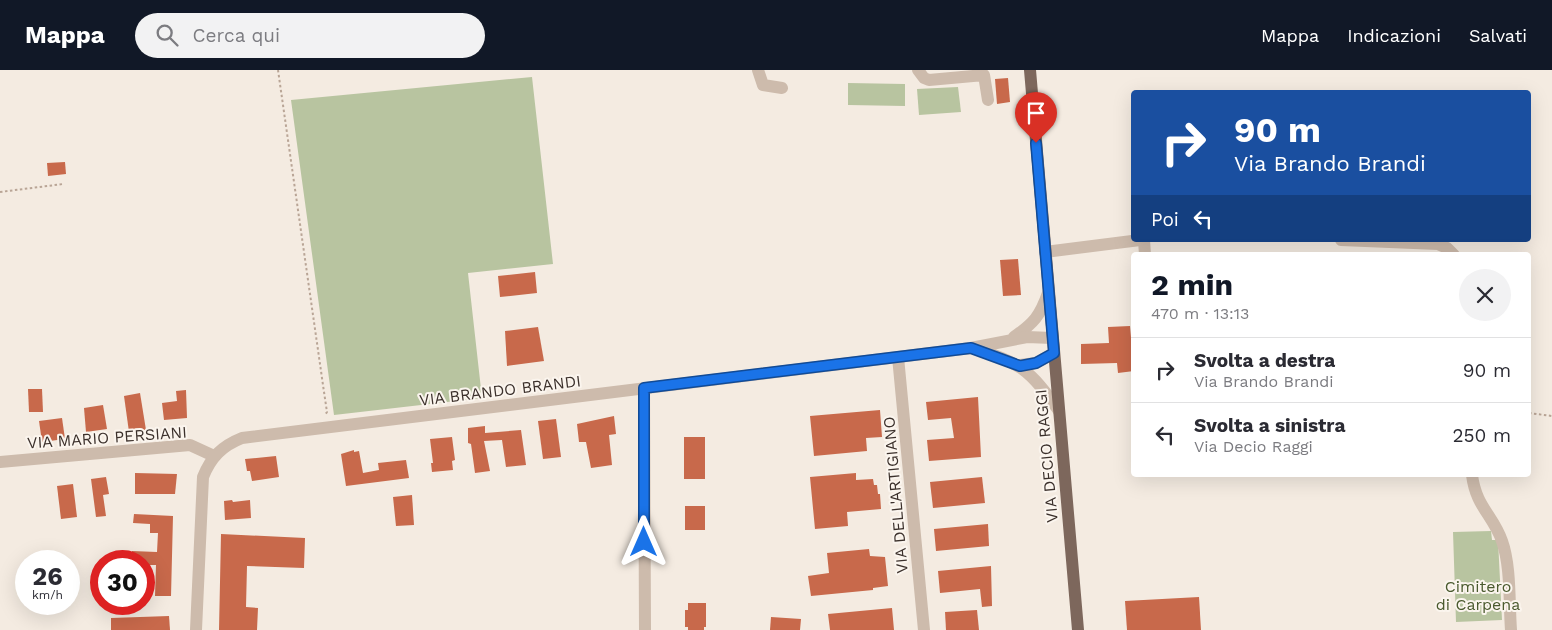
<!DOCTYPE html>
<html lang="it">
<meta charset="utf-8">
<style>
:root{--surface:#fff;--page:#f2f2f3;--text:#2b2b33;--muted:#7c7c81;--line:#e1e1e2;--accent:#111827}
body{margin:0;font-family:"Work Sans",sans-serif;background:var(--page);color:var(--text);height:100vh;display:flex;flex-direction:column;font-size:19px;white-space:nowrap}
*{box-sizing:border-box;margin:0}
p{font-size:16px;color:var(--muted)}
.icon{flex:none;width:28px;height:28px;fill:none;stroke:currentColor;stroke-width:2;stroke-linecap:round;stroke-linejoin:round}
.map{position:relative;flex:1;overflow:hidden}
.panel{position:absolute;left:1131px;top:182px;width:400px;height:225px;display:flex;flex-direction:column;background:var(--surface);border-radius:5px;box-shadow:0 5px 20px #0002}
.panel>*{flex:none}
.hud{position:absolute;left:1131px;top:20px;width:400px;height:152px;border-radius:5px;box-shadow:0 5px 20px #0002;background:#1a4fa0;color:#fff;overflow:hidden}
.speed{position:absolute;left:15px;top:480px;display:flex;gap:10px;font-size:25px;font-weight:700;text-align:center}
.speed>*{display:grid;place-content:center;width:65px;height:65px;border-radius:50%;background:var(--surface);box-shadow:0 5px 20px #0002;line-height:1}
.speed small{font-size:12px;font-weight:400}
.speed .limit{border:8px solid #d22;background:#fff;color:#111}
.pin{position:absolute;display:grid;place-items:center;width:42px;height:42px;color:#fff;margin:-51px -21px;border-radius:50% 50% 50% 0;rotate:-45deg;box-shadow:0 0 5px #0007}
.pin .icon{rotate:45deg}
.me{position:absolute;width:55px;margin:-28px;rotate:0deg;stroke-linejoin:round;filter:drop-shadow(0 0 4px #0008)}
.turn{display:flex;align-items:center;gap:18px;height:105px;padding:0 20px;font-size:22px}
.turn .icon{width:65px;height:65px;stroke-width:2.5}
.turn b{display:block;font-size:35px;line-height:42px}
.then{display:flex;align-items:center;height:48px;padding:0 20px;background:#0003;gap:10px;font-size:19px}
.round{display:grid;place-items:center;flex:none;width:52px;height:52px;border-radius:26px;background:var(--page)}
.headline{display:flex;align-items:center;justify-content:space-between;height:85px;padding:0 20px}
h1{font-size:30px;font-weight:700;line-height:38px;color:var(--accent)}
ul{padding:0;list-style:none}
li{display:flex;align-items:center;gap:15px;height:65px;padding:0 20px;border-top:1px solid var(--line)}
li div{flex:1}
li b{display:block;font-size:19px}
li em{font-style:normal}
header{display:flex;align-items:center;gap:30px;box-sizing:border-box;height:70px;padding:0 25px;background:var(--accent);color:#fff}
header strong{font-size:24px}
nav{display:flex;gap:28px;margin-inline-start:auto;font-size:18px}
.search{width:350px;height:45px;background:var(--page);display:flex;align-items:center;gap:12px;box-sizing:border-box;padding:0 18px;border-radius:28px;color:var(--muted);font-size:19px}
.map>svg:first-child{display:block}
.green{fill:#b8c4a0}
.building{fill:#c8694b}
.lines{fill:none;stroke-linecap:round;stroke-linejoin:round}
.path{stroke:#b9a596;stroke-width:2;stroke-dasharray:2.5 2.5;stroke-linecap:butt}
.minor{stroke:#cdbbac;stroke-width:12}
.major{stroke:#7d675c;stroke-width:12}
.route-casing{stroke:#114b97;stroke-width:12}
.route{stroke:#1a73e8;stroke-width:9}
.labels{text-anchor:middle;stroke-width:4;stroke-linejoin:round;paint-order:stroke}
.street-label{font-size:16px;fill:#3b302b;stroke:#fbf5ee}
.park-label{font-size:16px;fill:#4a5a2e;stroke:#fbf5ee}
</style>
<header>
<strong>Mappa</strong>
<div class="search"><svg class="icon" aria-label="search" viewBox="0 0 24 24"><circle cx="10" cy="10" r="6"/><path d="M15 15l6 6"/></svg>Cerca qui</div>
<nav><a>Mappa</a><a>Indicazioni</a><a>Salvati</a></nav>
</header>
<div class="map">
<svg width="1552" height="560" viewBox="0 0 1552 560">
<rect width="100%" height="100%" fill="#f4ebe1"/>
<!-- green -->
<g class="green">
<polygon points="532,7 553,194 468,203 482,328 334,345 291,30"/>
<polygon points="848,13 905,14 905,36 848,35"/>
<polygon points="958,17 961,42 919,45 917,19"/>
<polygon points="1491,461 1492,470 1498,470 1502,550 1456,552 1453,462"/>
</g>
<!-- building -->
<g class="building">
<polygon points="1008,8 1010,32 997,34 995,9"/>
<polygon points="65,92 66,104 48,106 47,93"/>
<polygon points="1018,189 1021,225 1003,226 1000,190"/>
<polygon points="535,202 537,223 500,227 498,206"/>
<polygon points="1130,256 1134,301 1118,303 1117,293 1081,294 1081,274 1109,273 1108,257"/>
<polygon points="538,257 544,291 507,296 505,261"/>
<polygon points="28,319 42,319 43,342 29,342"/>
<polygon points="186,320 187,348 164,350 162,333 177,331 176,321"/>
<polygon points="140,323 146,360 129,362 124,326"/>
<polygon points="978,327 981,387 929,391 927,370 954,368 951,348 928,350 926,332"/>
<polygon points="103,335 107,359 86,362 84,338"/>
<polygon points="880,340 882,367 866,368 867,381 814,386 810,346"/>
<polygon points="614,346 616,364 609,365 612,395 591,398 586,372 579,372 577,354"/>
<polygon points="62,348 65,369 42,372 39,351"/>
<polygon points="556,349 561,387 543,389 538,351"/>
<polygon points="485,356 485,363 521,360 526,395 506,397 502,370 484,371 490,401 475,403 471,374 468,373 468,358"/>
<polygon points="452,367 455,390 452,391 453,400 432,402 431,393 433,393 430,369"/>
<rect x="684" y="367" width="21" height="42"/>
<polygon points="354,380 354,382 359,381 363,403 379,400 378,393 406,390 409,408 346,416 341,384"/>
<polygon points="276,386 279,407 252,411 250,401 247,401 245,389"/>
<polygon points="135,403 177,404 175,424 135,424"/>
<polygon points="856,403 856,410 873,409 874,415 877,415 878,424 880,424 881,439 847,442 848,456 815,459 810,407"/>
<polygon points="106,407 109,424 103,425 106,446 96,447 91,409"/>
<polygon points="982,407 985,433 933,438 930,412"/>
<polygon points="73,414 77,447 61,449 57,416"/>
<polygon points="412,425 414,455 396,456 393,427"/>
<polygon points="232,430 233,432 250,430 251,448 225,450 224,431"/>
<rect x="685" y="436" width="20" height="24"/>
<polygon points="134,444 173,446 171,526 155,526 156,495 144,495 144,491 132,491 132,481 157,482 158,463 150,463 150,454 133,453"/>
<polygon points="988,454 989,476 936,481 934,459"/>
<polygon points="221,464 305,468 304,498 247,496 246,537 258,538 257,560 219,560"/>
<polygon points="869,479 870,486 885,487 888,516 873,518 873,520 811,526 808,506 829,503 827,483"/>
<polygon points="991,496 992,536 982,537 980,519 940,523 938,501"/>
<polygon points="1199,527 1201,560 1127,560 1125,531"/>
<polygon points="688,533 706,533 706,557 704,557 704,560 688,560 688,557 685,557 685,540 688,540"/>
<polygon points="892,538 894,560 830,560 828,544"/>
<polygon points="977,540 979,560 946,560 945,542"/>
<polygon points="169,546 170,560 111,560 111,548"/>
<polygon points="771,547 801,549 800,560 770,560"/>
</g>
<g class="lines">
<!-- path -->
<g class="path">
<polyline points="278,0 324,322 327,342 325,345"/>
<polyline points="0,122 63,114"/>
<polyline points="1529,343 1552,346"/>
</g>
<!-- minor -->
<g class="minor">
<polyline points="758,0 763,15 782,18"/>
<polyline points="918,0 924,8 929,10 984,5 988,30"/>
<polyline points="1144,170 1145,185"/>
<polyline points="1341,170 1438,174 1447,178 1454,185"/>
<polyline points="1045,182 1140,170"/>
<path d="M1014 267C1034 253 1040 246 1048 223"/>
<path d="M973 278C1020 293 1030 299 1059 341"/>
<polyline points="898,287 924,560"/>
<polyline points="1020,295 1036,293 1054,283"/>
<polyline points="644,318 645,560"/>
<polyline points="0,392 190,375 214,386"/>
<path d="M1472 405C1476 437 1493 445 1502 471 1511 496 1509 533 1511 560"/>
<path d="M196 560 203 407C211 387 222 376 242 368L971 278 1027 267 1052 268"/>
</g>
<!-- major -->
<polyline class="major" points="1030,0 1078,560"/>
</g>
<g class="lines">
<defs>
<polyline id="route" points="644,472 644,318 971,278 1020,296 1036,293 1054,283 1036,73"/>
</defs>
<!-- route casing -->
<use href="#route" class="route-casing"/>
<!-- route -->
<use href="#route" class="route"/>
</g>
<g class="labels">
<!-- street labels -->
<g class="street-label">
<text transform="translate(500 320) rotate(-7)" y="6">VIA BRANDO BRANDI</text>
<text transform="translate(107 367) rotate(-4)" y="6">VIA MARIO PERSIANI</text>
<text transform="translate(1046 386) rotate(-95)" y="6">VIA DECIO RAGGI</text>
<text transform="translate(895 425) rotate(-95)" y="6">VIA DELL'ARTIGIANO</text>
</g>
<!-- park labels -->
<g class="park-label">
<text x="1478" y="522">Cimitero<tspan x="1478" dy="18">di Carpena</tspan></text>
</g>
</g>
</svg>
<div class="speed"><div>26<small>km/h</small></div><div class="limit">30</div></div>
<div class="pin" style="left:1036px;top:73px;background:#d93025"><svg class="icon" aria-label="arrive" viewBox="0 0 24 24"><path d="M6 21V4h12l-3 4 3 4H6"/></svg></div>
<svg class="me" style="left:644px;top:472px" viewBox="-20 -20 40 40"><path d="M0-17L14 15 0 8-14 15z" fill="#1a73e8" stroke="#fff" stroke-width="4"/></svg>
<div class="hud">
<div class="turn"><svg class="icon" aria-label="right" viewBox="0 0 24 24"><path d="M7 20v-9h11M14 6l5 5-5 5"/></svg><div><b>90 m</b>Via Brando Brandi</div></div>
<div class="then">Poi<svg class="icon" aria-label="left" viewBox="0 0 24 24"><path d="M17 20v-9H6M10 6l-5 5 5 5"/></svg></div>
</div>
<section class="panel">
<div class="headline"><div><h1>2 min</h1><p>470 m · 13:13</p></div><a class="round"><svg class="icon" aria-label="close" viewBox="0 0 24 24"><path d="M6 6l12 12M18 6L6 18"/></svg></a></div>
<ul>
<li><svg class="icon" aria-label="right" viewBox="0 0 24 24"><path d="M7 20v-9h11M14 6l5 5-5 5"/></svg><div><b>Svolta a destra</b><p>Via Brando Brandi</p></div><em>90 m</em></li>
<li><svg class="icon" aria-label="left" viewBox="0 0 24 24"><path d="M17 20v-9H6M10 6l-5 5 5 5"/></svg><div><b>Svolta a sinistra</b><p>Via Decio Raggi</p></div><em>250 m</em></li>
</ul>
</section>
</div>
